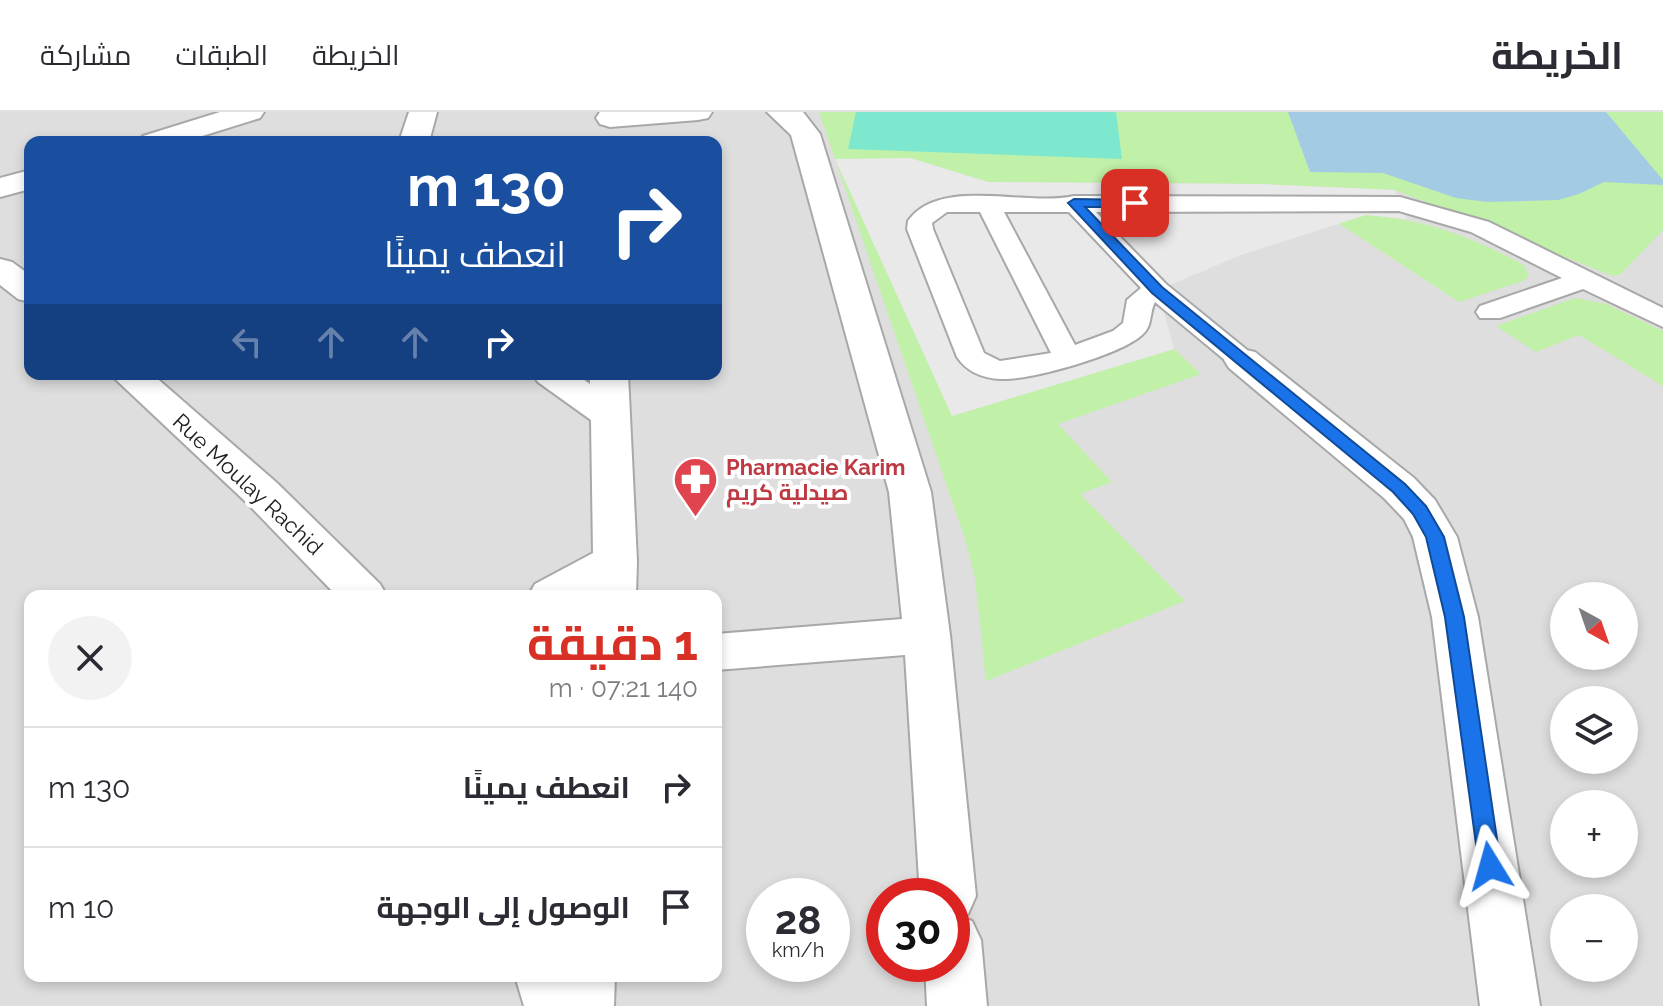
<!DOCTYPE html>
<html lang="ar">
<meta charset="utf-8">
<style>
:root{--surface:#fff;--page:#f2f2f3;--text:#2b2b33;--muted:#7c7c81;--line:#e1e1e2;--accent:#d93025}
body{margin:0;font-family:Raleway,Cairo,sans-serif;background:var(--page);color:var(--text);direction:rtl;height:100vh;display:flex;flex-direction:column;font-size:30px;white-space:nowrap}
*{box-sizing:border-box;margin:0}
p{font-size:26px;color:var(--muted)}
.icon{flex:none;width:44px;height:44px;fill:none;stroke:currentColor;stroke-width:2;stroke-linecap:round;stroke-linejoin:round}
.map{position:relative;flex:1;overflow:hidden;direction:ltr}
.drawer{position:absolute;left:24px;top:478px;width:698px;height:392px;display:flex;flex-direction:column;background:var(--surface);border-radius:16px;box-shadow:0 4px 12px #0003;direction:rtl}
.drawer>*{flex:none}
.guide{position:absolute;left:24px;top:24px;width:698px;height:244px;border-radius:16px;box-shadow:0 4px 12px #0003;direction:rtl;background:#1a4fa0;color:#fff;overflow:hidden}
.needle{width:52px;rotate:140deg}
.fabs{position:absolute;left:1550px;top:470px;display:grid;gap:16px}
.fabs a{display:grid;place-items:center;width:88px;height:88px;border-radius:50%;background:var(--surface);box-shadow:0 4px 12px #0003;font-size:40px}
.speed{position:absolute;left:746px;top:766px;display:flex;gap:16px;font-size:40px;font-weight:700;text-align:center}
.speed>*{display:grid;place-content:center;width:104px;height:104px;border-radius:50%;background:var(--surface);box-shadow:0 4px 12px #0003;line-height:1}
.speed small{font-size:20px;font-weight:400}
.speed .limit{border:12px solid #d22;background:#fff;color:#111}
.pin{position:absolute;display:grid;place-items:center;width:68px;height:68px;color:#fff;margin:-34px;border-radius:16px;box-shadow:0 4px 12px #0006}
.me{position:absolute;width:88px;margin:-44px;rotate:352deg;stroke-linejoin:round;filter:drop-shadow(0 0 6px #0008)}
.turn{display:flex;align-items:center;gap:28px;height:168px;padding:0 24px;font-size:36px}
.turn .icon{width:104px;height:104px;stroke-width:2.5}
.turn b{display:block;font-size:56px;line-height:68px}
.lanes{display:flex;align-items:center;height:76px;padding:0 24px;background:#0003;justify-content:center;gap:40px;direction:ltr}
.lanes .off{opacity:.35}
.round{display:grid;place-items:center;flex:none;width:84px;height:84px;border-radius:42px;background:var(--page)}
.head{display:flex;align-items:center;justify-content:space-between;height:136px;padding:0 24px}
h1{font-size:48px;font-weight:700;line-height:60px;color:var(--accent)}
ul{padding:0;list-style:none}
li{display:flex;align-items:center;gap:24px;height:120px;padding:0 24px;border-top:2px solid var(--line)}
li div{flex:1}
li b{display:block;font-size:30px}
li em{font-style:normal}
header{display:flex;align-items:center;gap:48px;box-sizing:border-box;height:112px;padding:0 40px;background:var(--surface);border-bottom:2px solid var(--line)}
header strong{font-size:38px}
nav{display:flex;gap:44px;margin-inline-start:auto;font-size:28px}
.map>svg:first-child{display:block}
.residential{fill:#dfdede;fill-rule:evenodd}
.grass{fill:#c1f0a8}
.pitch{fill:#7ee8cf}
.parking{fill:#e9e9e9}
.water{fill:#a3cbe4}
.lines{fill:none;stroke-linecap:round;stroke-linejoin:round}
.service-casing{stroke:#a8a8a8;stroke-width:4}
.minor-casing{stroke:#a8a8a8;stroke-width:4}
.service{fill:#fff;fill-rule:evenodd}
.minor{fill:#fff;fill-rule:evenodd}
.route{fill:#1a73e8;stroke:#114b97;stroke-width:2}
.labels{text-anchor:middle;stroke-width:8;stroke-linejoin:round;paint-order:stroke}
.health-label{font-size:22px;font-weight:bold;fill:#be3a42;stroke:#fff;text-anchor:start}
.street-label{font-size:22px;fill:#212121;stroke:#fff}
</style>
<header>
<strong>الخريطة</strong>
<nav><a>الخريطة</a><a>الطبقات</a><a>مشاركة</a></nav>
</header>
<div class="map">
<svg width="1663" height="894" viewBox="0 0 1663 894">
<rect width="100%" height="100%" fill="#f2f0e7"/>
<!-- residential -->
<path class="residential" d="M0 0H1663V894H0ZM30 30H716V262H30ZM30 484H716V864H30ZM1564 484H1624V544H1564ZM1564 588H1624V648H1564ZM1564 692H1624V752H1564ZM764 784H832V852H764ZM884 784H952V852H884ZM1564 796H1624V856H1564Z"/>
<!-- grass -->
<g class="grass">
<polygon points="819,0 1663,0 1663,118 1621,162 1613,164 1395,78 1261,72 988,70 910,46 952,304 1174,237 1201,262 1058,312 1112,370 1080,382 1185,489 986,569 975,466 966,430"/>
<path d="M1366 103C1425 107 1472 125 1524 153L1529 164 1523 169 1459 190 1338 111Z"/>
<polygon points="1575,186 1606,192 1663,219 1663,274 1579,223 1536,240 1496,214"/>
</g>
<!-- pitch -->
<polygon class="pitch" points="856,0 1116,0 1122,47 848,37"/>
<!-- parking -->
<polygon class="parking" points="910,46 988,70 1261,72 1395,78 1407,107 1366,103 1241,143 1158,178 1174,237 952,304 835,47"/>
<!-- water -->
<polygon class="water" points="1288,0 1606,0 1663,68 1663,73 1604,70 1579,82 1558,88 1487,90 1456,86 1383,61 1310,60"/>
<g class="lines">
<defs>
<path id="service" d="M1074 84 1400 85 1489 110 1663 196V215L1583 177 1500 206H1480L1476 200 1480 194 1562 166 1471 120 1399 99 1096 100 1166 172 1252 242 1256 248 1252 254 1242 257 1232 254 1155 190C1149 201 1153 214 1142 223 1120 243 1029 269 1000 267 982 266 967 260 957 245L907 117 908 109C939 64 1027 95 1074 84ZM980 100 1051 241 1000 249 984 241 933 117 932 111 947 100ZM1004 100H1069L1141 176 1127 188 1123 211 1113 219 1075 233Z"/>
<g id="minor">
<polygon points="220,0 264,0 260,6 183,30 138,30 143,24"/>
<polygon points="409,0 437,0 429,30 399,30"/>
<polygon points="600,0 712,0 708,6 698,8 610,15 600,12 596,6"/>
<polygon points="767,0 803,0 820,22 931,380 950,523 976,784 968,802 961,805 972,809 981,828 987,894 927,894 925,852 952,852 952,784 920,784 905,543 716,558 716,522 902,507 889,380 791,23"/>
<polygon points="30,58 30,77 0,85 0,66"/>
<polygon points="0,147 12,150 30,163 30,190 18,187 0,173"/>
<polygon points="1242,237 1255,240 1414,366 1435,388 1457,425 1478,505 1540,894 1480,894 1432,505 1413,425 1404,407 1384,386 1229,256 1224,248 1229,240"/>
<polygon points="110,262 152,262 277,371 380,472 387,484 337,484 247,391"/>
<polygon points="532,262 576,262 590,272 590,262 628,262 637,449 636,484 528,484 535,472 593,441 591,308 538,270"/>
<polygon points="515,864 615,864 614,894 524,894"/>
</g>
</defs>
<!-- service casing -->
<use href="#service" class="service-casing"/>
<!-- minor casing -->
<use href="#minor" class="minor-casing"/>
<!-- service -->
<use href="#service" class="service"/>
<!-- minor -->
<use href="#minor" class="minor"/>
</g>
<!-- route -->
<polygon class="route" points="1074,87 1140,88 1142,91 1135,95 1085,95 1162,175 1405,372 1426,394 1444,425 1464,505 1501,754 1498,761 1490,764 1482,761 1479,754 1445,505 1426,425 1413,402 1393,380 1152,181 1070,93 1068,91"/>
<!-- icons -->
<defs>
<symbol id="pharmacy-pin" viewBox="-11 -11 22 30"><path d="M0 17L-7.5 6A9.5 9.5 0 1 1 7.5 6Z" fill="#e0444e" stroke="#fff"/><path d="M-2-6h4v4h4v4h-4v4h-4v-4h-4v-4h4Z" fill="#fff"/></symbol>
</defs>
<g fill-rule="evenodd">
<use href="#pharmacy-pin" x="670" y="342" width="51" height="69"/>
</g>
<g class="labels">
<!-- health labels -->
<g class="health-label">
<text x="726" y="363">Pharmacie Karim<tspan x="726" dy="25">صيدلية كريم</tspan></text>
</g>
<!-- street labels -->
<g class="street-label">
<text transform="translate(248 372) rotate(43)" y="8">Rue Moulay Rachid</text>
</g>
</g>
</svg>
<div class="fabs">
<a><svg class="needle" viewBox="-14 -14 28 28"><path d="M0-13l5 13h-10z" fill="#e53935"/><path d="M0 13l5-13h-10z" fill="#7c7c81"/></svg></a>
<a><svg class="icon" aria-label="layers" viewBox="0 0 24 24"><path d="M12 4l9 5-9 5-9-5zM3 14l9 5 9-5"/></svg></a>
<a>+</a>
<a>−</a>
</div>
<div class="speed"><div>28<small>km/h</small></div><div class="limit">30</div></div>
<div class="pin" style="left:1135px;top:91px;background:#d93025"><svg class="icon" aria-label="arrive" viewBox="0 0 24 24"><path d="M6 21V4h12l-3 4 3 4H6"/></svg></div>
<svg class="me" style="left:1490px;top:754px" viewBox="-20 -20 40 40"><path d="M0-17L14 15 0 8-14 15z" fill="#1a73e8" stroke="#fff" stroke-width="4"/></svg>
<div class="guide">
<div class="turn"><svg class="icon" aria-label="right" viewBox="0 0 24 24"><path d="M7 20v-9h11M14 6l5 5-5 5"/></svg><div><b>130 m</b>انعطف يمينًا</div></div>
<div class="lanes"><svg class="icon off" aria-label="left" viewBox="0 0 24 24"><path d="M17 20v-9H6M10 6l-5 5 5 5"/></svg><svg class="icon off" aria-label="ahead" viewBox="0 0 24 24"><path d="M12 20V5M6 11l6-6 6 6"/></svg><svg class="icon off" aria-label="ahead" viewBox="0 0 24 24"><path d="M12 20V5M6 11l6-6 6 6"/></svg><svg class="icon" aria-label="right" viewBox="0 0 24 24"><path d="M7 20v-9h11M14 6l5 5-5 5"/></svg></div>
</div>
<section class="drawer">
<div class="head"><div><h1>1 دقيقة</h1><p>140 m · 07:21</p></div><a class="round"><svg class="icon" aria-label="close" viewBox="0 0 24 24"><path d="M6 6l12 12M18 6L6 18"/></svg></a></div>
<ul>
<li><svg class="icon" aria-label="right" viewBox="0 0 24 24"><path d="M7 20v-9h11M14 6l5 5-5 5"/></svg><div><b>انعطف يمينًا</b></div><em>130 m</em></li>
<li><svg class="icon" aria-label="arrive" viewBox="0 0 24 24"><path d="M6 21V4h12l-3 4 3 4H6"/></svg><div><b>الوصول إلى الوجهة</b></div><em>10 m</em></li>
</ul>
</section>
</div>
